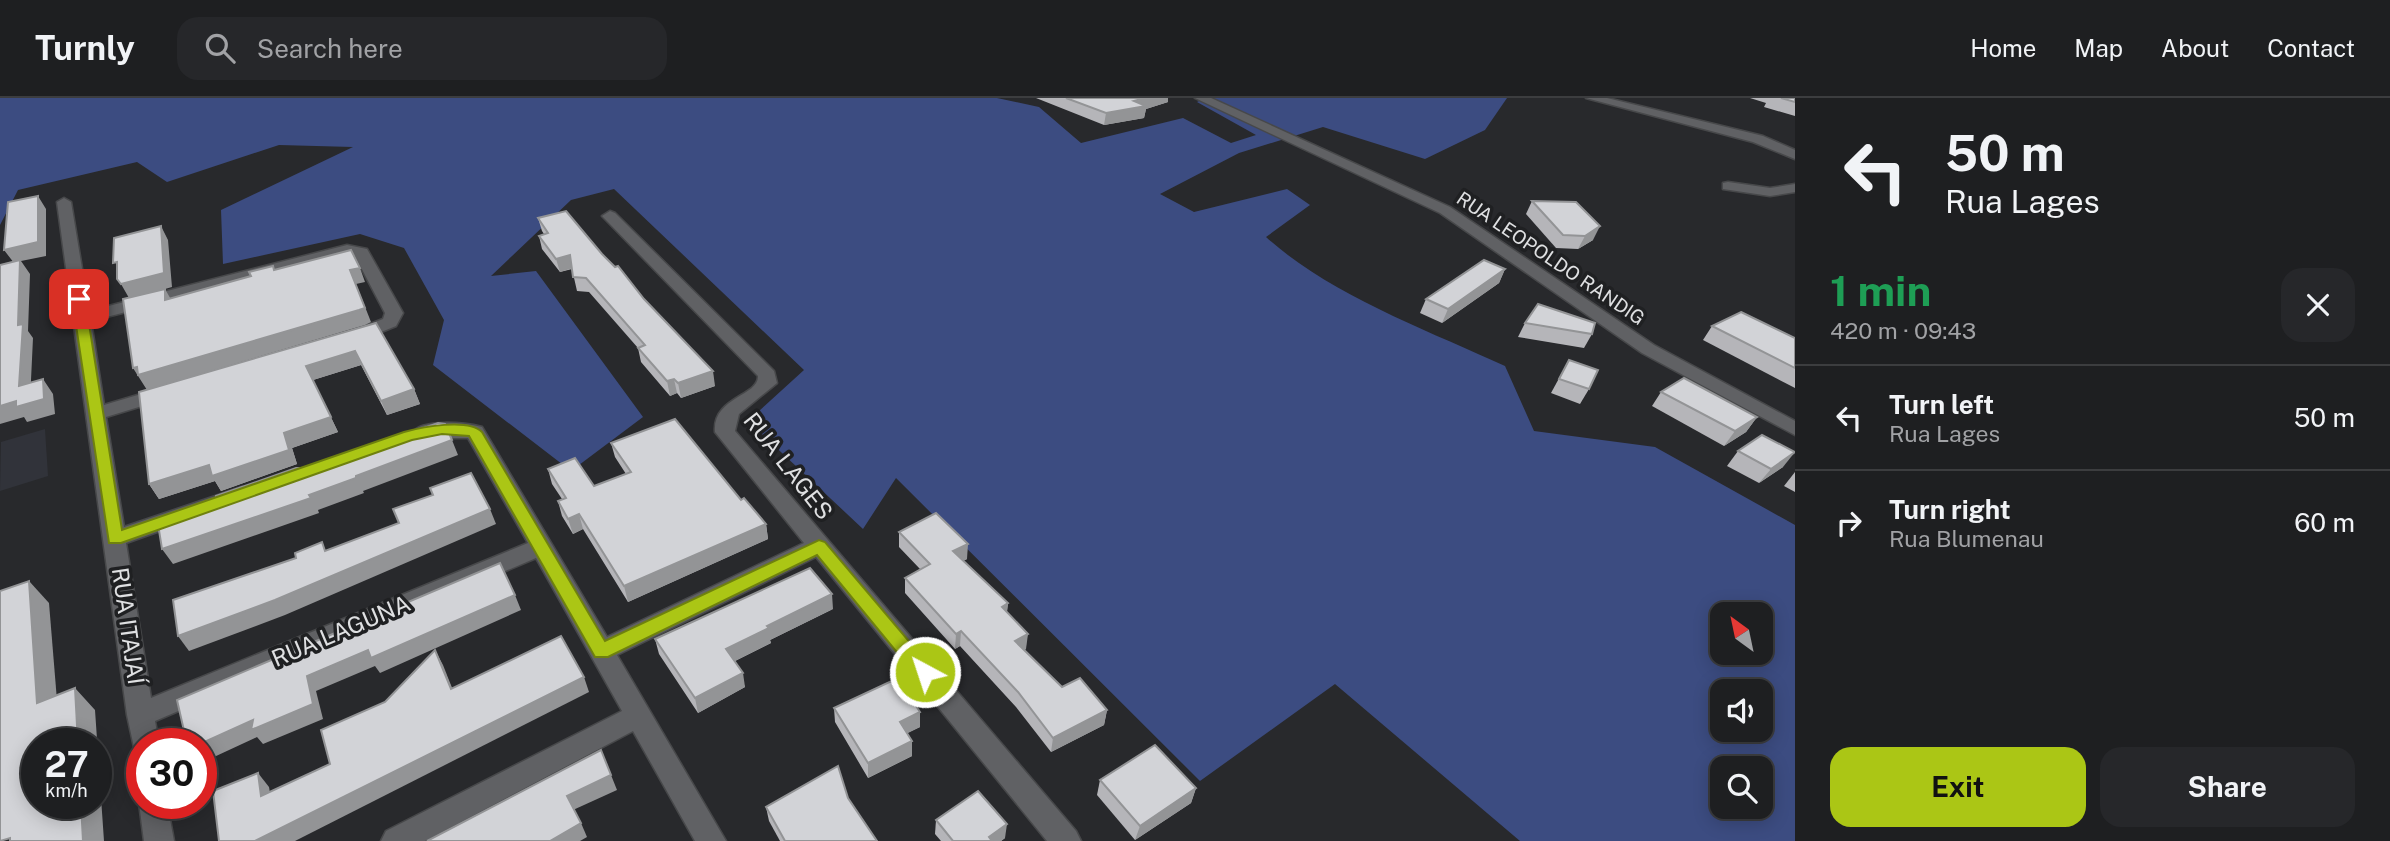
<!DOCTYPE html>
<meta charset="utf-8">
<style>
:root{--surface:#1e1f21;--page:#26272a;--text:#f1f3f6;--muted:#a1a2a5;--line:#3c3d3f;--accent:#abc615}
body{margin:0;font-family:"Public Sans",sans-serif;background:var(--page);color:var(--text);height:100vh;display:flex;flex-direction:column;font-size:26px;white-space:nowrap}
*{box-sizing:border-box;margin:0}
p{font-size:23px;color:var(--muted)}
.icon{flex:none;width:38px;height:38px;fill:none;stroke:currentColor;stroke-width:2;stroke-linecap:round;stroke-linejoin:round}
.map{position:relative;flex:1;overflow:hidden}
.side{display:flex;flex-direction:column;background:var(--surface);width:595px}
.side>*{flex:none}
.hud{background:#1e1f21;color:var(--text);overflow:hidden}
.needle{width:46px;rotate:327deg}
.fabs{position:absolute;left:1710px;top:504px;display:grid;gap:14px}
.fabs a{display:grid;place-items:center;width:63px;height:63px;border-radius:14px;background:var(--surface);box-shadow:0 4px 18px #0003,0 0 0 2px var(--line);font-size:35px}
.speed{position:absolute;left:21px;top:630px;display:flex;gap:14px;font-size:35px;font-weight:700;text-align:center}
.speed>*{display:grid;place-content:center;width:91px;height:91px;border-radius:50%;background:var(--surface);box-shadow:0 4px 18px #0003,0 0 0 2px var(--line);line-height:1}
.speed small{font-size:18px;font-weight:400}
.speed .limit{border:10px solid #d22;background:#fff;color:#111}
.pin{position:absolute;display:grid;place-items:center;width:60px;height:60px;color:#fff;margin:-30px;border-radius:14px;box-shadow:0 4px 10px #0006}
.me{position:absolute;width:77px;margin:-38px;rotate:320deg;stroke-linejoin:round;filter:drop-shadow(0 0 5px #0008)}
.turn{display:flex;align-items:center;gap:24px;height:147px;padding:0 35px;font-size:32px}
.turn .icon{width:91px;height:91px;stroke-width:2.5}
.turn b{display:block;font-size:49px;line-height:60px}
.round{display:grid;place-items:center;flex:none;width:74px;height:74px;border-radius:21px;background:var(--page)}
.head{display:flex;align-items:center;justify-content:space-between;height:119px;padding:0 35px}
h1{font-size:42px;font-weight:700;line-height:52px;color:#1e9e55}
.primary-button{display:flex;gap:14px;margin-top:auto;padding:14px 35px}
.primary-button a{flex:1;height:80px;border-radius:21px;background:var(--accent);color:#111;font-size:28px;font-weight:700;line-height:80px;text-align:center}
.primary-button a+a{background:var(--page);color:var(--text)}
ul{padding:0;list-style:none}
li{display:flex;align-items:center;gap:21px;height:105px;padding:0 35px;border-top:2px solid var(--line)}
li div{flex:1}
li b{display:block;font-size:26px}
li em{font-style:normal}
header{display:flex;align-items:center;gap:42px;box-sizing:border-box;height:98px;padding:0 35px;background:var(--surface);border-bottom:2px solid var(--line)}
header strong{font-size:33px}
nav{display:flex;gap:38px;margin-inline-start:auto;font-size:24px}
.search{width:490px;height:63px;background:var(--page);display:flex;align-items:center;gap:18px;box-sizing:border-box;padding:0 24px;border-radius:21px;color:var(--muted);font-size:26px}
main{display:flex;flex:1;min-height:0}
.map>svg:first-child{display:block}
.built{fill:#31333a}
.green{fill:#3c4c81;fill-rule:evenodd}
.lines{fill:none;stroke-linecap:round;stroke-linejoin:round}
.minor-casing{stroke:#47484a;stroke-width:3}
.minor{fill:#606164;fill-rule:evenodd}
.wall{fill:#b5b5b9}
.shaded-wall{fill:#939496}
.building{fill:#d2d3d7;stroke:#939496;stroke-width:2}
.route{fill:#abc615;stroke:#6f810e;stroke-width:2}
.labels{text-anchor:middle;stroke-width:7;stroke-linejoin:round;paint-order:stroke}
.far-street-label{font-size:19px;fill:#dfe0e2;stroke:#1f2022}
.street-label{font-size:23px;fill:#dfe0e2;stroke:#1f2022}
</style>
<header>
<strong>Turnly</strong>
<div class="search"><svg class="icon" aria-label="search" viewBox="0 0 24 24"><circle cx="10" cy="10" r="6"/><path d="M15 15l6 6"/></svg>Search here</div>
<nav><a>Home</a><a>Map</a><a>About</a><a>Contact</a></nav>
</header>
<main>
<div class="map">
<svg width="1795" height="743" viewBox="0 0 1795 743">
<rect width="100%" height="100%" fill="#28292c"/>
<!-- built -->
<polygon class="built" points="45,331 48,378 0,393 1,344"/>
<!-- green -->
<path class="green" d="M0 0H997L1039 9 1081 45 1183 20 1231 45 1256 37 1197 4 1205 0H1507L1485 32 1425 61 1323 29 1239 55 1160 96 1194 114 1287 91 1310 107 1266 139C1330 197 1427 232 1505 268L1534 333 1655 349 1795 427V743H1520L1335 586 1200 683 896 380 863 431 748 323 804 272 614 91 571 102 491 178 536 173 643 319 571 373 433 267 444 222 404 150 360 136 223 166 221 112 353 49 279 47 167 84 137 64 18 92 0 127ZM1722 516H1760V555H1722ZM1722 593H1760V632H1722ZM1722 670H1760V709H1722Z"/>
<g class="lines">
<defs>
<g id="minor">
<polygon points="1195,0 1211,0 1450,109 1654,247 1795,323 1795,337 1642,255 1440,115"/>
<polygon points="1586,0 1607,0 1763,38 1795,52 1795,61 1753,44"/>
<polygon points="1728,84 1770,90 1795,86 1795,94 1770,98 1723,91 1723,85"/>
<path d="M64 100 71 104 89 213 347 147 367 151 403 215 396 228 359 243H347L344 239 347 235 383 221 385 215 355 158 347 157 91 223 104 307 168 288 178 294 175 298 106 319 124 429 242 389 250 391 253 396 250 401 126 445 151 600 528 445 468 340H415L412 335C422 320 466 325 482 329L607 539 804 445 715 334C712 299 759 298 758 278L605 121 602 118 610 113 615 115 774 273 777 285 739 316 735 333 1076 733 1081 743H1047L816 459 617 557 726 743H695L633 633 425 743H381L386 733 622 613 536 460 155 623 159 646H142V657L135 654 127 617 57 104Z"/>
<polygon points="142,698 142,705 167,705 174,743 144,743 139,705"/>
</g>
</defs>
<!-- minor casing -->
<use href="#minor" class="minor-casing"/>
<!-- minor -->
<use href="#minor" class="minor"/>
</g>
<!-- wall -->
<g class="wall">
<polygon points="1036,0 1168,0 1168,4 1146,11 1144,20 1104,27"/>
<polygon points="1750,0 1795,0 1795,18 1764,9 1766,5"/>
<polygon points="1532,103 1593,142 1578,151 1556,150 1526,116"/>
<polygon points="538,120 602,156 715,288 681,300 677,295 670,298 641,264 638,250 589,194 577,193 572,171 560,174 542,151 539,138 544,136 542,133"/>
<polygon points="1505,171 1499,185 1442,225 1420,215 1426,201"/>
<polygon points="1525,225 1592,236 1584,250 1518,239"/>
<polygon points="371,226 414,291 420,306 387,317 361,267 313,282 338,334 292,350 297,366 221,393 215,383 159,401 149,386"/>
<polygon points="1712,228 1795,240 1795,290 1703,242"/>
<polygon points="1569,262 1589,291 1580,306 1551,295"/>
<polygon points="1661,294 1757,319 1746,334 1724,348 1652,308"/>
<polygon points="611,345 741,402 766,426 768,441 628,504 583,431 573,436 562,418 558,403 562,401 552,386 548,371 594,388 626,376 615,359"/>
<polygon points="1738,353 1783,369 1759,385 1727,368"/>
<polygon points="1795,374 1795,394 1784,388"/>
<polygon points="899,434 967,461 963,463 1008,505 1007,514 1026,551 1024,552 1062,589 1107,612 1104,627 1051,654 1016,609 960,548 955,551 905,495 905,480 920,471 899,449"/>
<polygon points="833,511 770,542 771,545 735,563 745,589 698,615 659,556 655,541"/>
<polygon points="834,610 920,629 907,635 912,643 912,658 868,680 835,624"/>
<polygon points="1100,682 1196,690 1191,705 1135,742 1097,697"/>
<polygon points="848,700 877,743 780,743 769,723 766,709"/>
<polygon points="936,722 1005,740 1001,743 941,743 935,736"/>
</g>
<!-- shaded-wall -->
<g class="shaded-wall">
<polygon points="1145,0 1168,0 1168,4 1146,11 1144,20 1104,27 1106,15"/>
<polygon points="38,98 46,111 46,158 21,163 30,176 28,233 33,240 30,303 19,288 18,227 14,165 4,152"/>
<polygon points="161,128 168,142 172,189 165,191 173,205 129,200 121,186"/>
<polygon points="1600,128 1593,142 1578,151 1585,138"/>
<polygon points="570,157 573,170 560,174 556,161"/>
<polygon points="360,170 365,184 356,186 371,224 365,227 147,292 133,270 350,172"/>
<polygon points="1505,171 1499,185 1442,225 1448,211"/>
<polygon points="355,253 361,267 313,282 338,334 292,350 297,366 221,393 215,383 159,401 149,386 284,335 306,268"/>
<polygon points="713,273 715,288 681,300 678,285"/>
<polygon points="43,281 53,296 55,316 27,324 24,319 0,326 0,308"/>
<polygon points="674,281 677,295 670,298 667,283"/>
<polygon points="414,291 420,306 387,317 381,303"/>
<polygon points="1757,319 1746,334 1724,348 1735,333"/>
<polygon points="452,342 458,357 363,393 364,395 318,412 319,415 173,466 162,451 309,397 356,378"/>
<polygon points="1795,354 1783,369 1759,385 1771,371"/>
<polygon points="490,411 496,426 285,517 189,553 178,538"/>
<polygon points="579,416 583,431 573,436 568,421"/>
<polygon points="766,426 768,441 628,504 624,488"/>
<polygon points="968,446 967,461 953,468 953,453"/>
<polygon points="29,483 49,505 59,627 37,605"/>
<polygon points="832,496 833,511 770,542 771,545 729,566 726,551 767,528"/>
<polygon points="515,497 521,512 380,575 375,568 316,593 323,621 263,646 257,639 201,665 201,646 307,578 368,552"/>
<polygon points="1008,505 1006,520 1002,509"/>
<polygon points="961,533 960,548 955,551 956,536"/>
<polygon points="1028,536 1026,551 1013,558 1015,543"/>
<polygon points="435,552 443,567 458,605 451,591"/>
<polygon points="743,575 745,589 698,615 695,600"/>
<polygon points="584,579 589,594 295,743 255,743"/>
<polygon points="75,590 95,612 104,743 83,743 81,705 96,705 96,646 78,646"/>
<polygon points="1107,612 1104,627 1051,654 1053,640"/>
<polygon points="920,614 920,629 900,639 900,624"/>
<polygon points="912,643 912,658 868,680 868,665"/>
<polygon points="258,675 269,689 273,712 261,698"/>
<polygon points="611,677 617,692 573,712 567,698"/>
<polygon points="1196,690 1191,705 1135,742 1140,728"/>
<polygon points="581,725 587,739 580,743 550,743"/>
<polygon points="1007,726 1005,740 1001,743 989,743 989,739"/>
</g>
<!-- building -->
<g class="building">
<polygon points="1066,0 1145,0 1134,3 1146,8 1106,15"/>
<polygon points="1781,0 1795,0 1795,4"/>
<polygon points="38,98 38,144 4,152 8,104"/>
<polygon points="1532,103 1576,104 1600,128 1585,138 1563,137"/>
<polygon points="566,113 602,156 615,169 618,168 644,201 713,273 678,285 674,281 667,283 638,250 645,247 586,180 573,179 570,157 556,161 539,138 548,135 538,120"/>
<polygon points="161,128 164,175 121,186 117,181 117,164 113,165 114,140"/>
<polygon points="351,152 360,170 350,172 365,210 359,212 138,277 137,269 133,270 123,201 165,191 165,202 251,178 249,174 273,168 274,172"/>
<polygon points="20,162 18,227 23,226 19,288 43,281 44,301 16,309 16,303 0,308 0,167"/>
<polygon points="1484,162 1505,171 1448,211 1426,201"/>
<polygon points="1538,206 1595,225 1592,236 1525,225"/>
<polygon points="1741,214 1795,240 1795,270 1712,228"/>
<polygon points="376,225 414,291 381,303 355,253 306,268 331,319 284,335 289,352 212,378 209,367 149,386 139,294"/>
<polygon points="1569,262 1598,272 1589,291 1559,281"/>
<polygon points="1684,280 1757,319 1735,333 1661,294"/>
<polygon points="675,321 741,402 744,400 766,426 624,488 579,416 568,421 558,403 566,400 548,371 575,360 594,388 631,374 611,345"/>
<polygon points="438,325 445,326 452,342 356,378 356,380 309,397 311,400 162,451 158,426 218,405 216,398 296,370 302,370 302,373"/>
<polygon points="1762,337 1795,354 1771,371 1738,353"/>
<polygon points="471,375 490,411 275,502 178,538 173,502 296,460 295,455 322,444 325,453 399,425 393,411 433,397 430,390"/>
<polygon points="936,415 968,446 953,453 1008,505 1002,509 1028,536 1015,543 1062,589 1080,580 1107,612 1053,640 1018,594 961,533 956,536 905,480 930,466 899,434"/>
<polygon points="500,465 515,497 371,560 368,552 307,578 313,606 251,632 253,622 200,646 187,646 177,602"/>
<polygon points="810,470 832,496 767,528 769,530 726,551 743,575 695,600 655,541"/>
<polygon points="29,483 37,605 75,590 78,646 37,646 37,705 81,705 83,743 10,743 10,740 0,743 0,493"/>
<polygon points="561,538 584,579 255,743 219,743 213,693 258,675 261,698 330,666 321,632 385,604 435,552 451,591"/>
<polygon points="898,580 920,614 900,624 912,643 868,665 834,610"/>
<polygon points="1155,647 1196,690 1140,728 1100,682"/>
<polygon points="601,652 611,677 567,698 581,725 550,743 427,743"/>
<polygon points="838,668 848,700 877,743 785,743 766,709"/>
<polygon points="978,693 1007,726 989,739 992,743 953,743 936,722"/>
</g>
<!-- route -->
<path class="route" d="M79 197 85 201 122 432 404 334C422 329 468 320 482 334L605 543 819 442 825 444 935 574 932 580H918L817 457 608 559H595L469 338 442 336 412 342 121 445H109L72 201Z"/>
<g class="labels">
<!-- far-street labels -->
<g class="far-street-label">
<text transform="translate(1551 160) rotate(34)" y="7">RUA LEOPOLDO RANDIG</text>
</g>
<!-- street labels -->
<g class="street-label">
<text transform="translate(788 368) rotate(52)" y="8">RUA LAGES</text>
<text transform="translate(128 528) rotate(82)" y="8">RUA ITAJAÍ</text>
<text transform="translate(341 533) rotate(-23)" y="8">RUA LAGUNA</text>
</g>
</g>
</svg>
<div class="fabs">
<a><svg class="needle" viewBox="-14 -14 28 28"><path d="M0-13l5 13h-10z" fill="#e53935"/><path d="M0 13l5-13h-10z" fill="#a1a2a5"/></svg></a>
<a><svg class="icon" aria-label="sound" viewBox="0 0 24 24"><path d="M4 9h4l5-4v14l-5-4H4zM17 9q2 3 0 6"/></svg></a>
<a><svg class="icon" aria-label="search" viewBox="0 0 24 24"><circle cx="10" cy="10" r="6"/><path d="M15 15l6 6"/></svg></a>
</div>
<div class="speed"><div>27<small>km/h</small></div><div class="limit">30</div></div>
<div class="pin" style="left:79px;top:201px;background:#d93025"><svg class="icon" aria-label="arrive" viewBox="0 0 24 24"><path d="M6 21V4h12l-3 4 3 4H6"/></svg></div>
<svg class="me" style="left:925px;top:574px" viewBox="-20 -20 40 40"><circle r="17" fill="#abc615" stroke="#fff" stroke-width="3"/><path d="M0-11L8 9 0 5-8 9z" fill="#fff"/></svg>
</div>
<section class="side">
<div class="hud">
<div class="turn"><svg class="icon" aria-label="left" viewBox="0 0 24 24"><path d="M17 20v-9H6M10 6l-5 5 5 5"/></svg><div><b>50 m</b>Rua Lages</div></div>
</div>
<div class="head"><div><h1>1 min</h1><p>420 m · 09:43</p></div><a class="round"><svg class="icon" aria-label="close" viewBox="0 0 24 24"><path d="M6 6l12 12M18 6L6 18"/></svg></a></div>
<ul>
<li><svg class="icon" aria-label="left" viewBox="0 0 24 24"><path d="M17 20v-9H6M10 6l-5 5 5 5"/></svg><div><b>Turn left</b><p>Rua Lages</p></div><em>50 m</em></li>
<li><svg class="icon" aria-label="right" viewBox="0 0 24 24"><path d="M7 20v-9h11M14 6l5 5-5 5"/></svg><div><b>Turn right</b><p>Rua Blumenau</p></div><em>60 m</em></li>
</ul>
<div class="primary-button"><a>Exit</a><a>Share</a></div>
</section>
</main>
